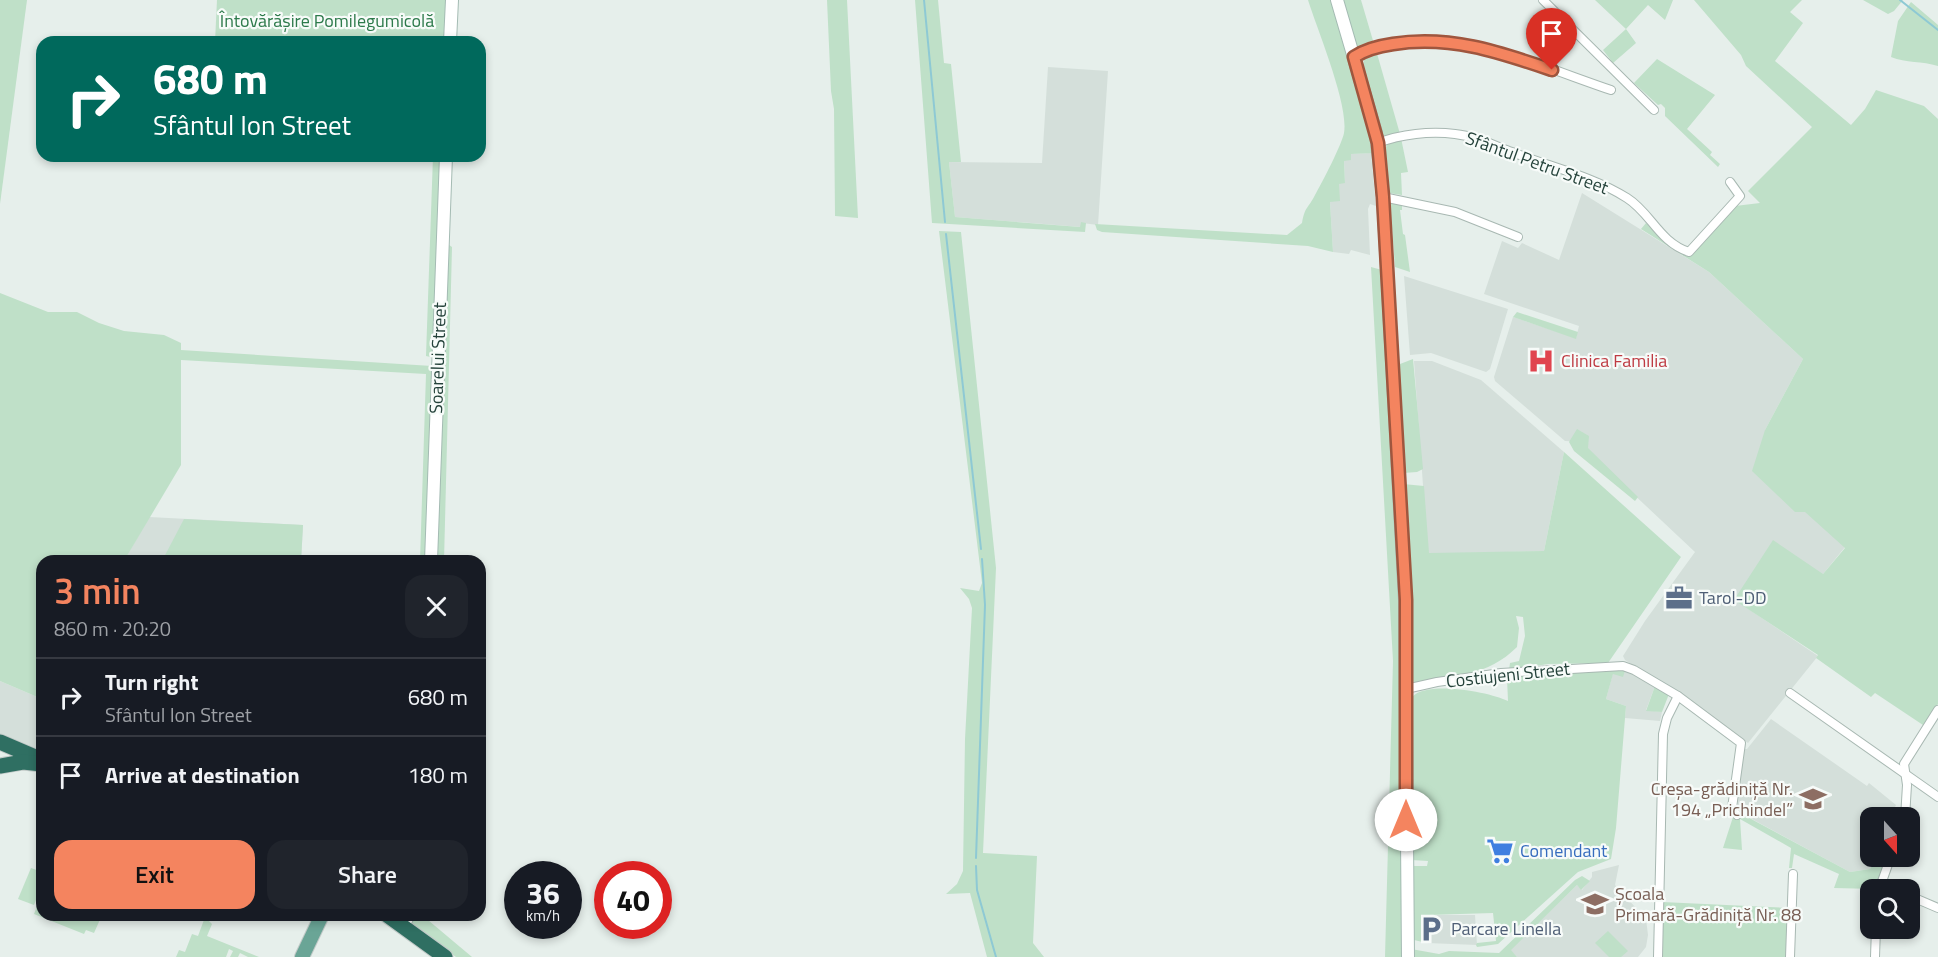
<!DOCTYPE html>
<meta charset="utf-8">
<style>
:root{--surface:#171b24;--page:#20242c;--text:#f1f3f6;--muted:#9ea1a6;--line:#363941;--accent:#f4845f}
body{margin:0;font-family:"Titillium Web",sans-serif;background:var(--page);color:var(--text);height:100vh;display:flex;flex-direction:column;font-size:22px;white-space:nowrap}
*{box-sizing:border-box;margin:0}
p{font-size:20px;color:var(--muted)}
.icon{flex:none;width:33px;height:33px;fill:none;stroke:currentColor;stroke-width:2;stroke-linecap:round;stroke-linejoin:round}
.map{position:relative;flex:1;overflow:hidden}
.panel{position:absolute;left:36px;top:555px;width:450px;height:366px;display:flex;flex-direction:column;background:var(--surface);border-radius:18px;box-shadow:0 3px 9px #0003}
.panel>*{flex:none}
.guide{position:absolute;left:36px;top:36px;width:450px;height:126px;border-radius:18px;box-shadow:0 3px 9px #0003;background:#00695c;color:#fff;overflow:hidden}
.needle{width:39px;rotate:159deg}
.tools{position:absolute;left:1860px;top:807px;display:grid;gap:12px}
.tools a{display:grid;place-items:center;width:60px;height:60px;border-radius:12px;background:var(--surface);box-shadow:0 3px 9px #0003;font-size:30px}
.speed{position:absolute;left:504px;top:861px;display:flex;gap:12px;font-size:30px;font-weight:700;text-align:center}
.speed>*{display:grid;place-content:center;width:78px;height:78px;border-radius:50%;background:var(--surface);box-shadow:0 3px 9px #0003;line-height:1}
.speed small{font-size:15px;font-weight:400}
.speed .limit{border:9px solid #d22;background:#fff;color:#111}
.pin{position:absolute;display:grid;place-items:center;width:51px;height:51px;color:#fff;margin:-62px -26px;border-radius:50% 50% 50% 0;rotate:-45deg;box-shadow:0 0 6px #0007}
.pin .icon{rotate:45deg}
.me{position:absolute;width:66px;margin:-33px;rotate:0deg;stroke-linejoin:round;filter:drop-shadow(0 0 4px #0008)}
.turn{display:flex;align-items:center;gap:21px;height:126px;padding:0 18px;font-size:27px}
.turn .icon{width:78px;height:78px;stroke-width:2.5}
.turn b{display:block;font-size:42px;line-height:51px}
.round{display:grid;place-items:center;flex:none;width:63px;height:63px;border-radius:18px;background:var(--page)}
.overview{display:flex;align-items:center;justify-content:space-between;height:102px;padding:0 18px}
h1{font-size:36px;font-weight:600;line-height:45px;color:var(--accent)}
.action{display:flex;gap:12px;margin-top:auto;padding:12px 18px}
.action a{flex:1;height:69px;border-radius:18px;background:var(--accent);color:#111;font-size:24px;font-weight:600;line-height:69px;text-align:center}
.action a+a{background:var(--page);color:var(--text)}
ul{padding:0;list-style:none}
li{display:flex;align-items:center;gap:18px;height:78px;padding:0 18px;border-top:2px solid var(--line)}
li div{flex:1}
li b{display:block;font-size:22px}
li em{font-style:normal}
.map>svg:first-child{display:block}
.built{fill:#d4dfda}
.green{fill:#bfe0c8}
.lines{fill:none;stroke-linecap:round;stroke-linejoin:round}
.stream{stroke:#8ec9d4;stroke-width:2}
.street-casing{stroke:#a8b8b2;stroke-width:10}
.secondary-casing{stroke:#a4bbb3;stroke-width:14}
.primary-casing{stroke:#c2cac8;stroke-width:16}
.highway-casing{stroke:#c2cac8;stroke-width:17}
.street{stroke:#fff;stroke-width:8}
.secondary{stroke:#fff;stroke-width:12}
.primary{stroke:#6aa596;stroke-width:14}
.highway{stroke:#2f6f62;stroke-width:15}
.route-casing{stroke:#9f563e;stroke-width:15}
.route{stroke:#f4845f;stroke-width:10}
.labels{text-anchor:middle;stroke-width:4.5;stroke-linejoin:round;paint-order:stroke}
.park-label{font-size:18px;fill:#2d7a4b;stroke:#f7fbf9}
.street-label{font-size:18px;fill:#24423a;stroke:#f7fbf9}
.health-label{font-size:18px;fill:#be3a42;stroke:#f7fbf9;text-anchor:start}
.service-label{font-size:18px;fill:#4e5e75;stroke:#f7fbf9;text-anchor:start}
.education-label{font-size:18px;fill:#785e54;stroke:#f7fbf9;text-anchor:end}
.shop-label{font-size:18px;fill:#366cbe;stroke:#f7fbf9;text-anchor:start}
</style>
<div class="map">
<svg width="1938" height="957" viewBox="0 0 1938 957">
<rect width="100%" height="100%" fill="#e6efeb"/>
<!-- built -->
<g class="built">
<polygon points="1048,67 1108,71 1098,225 1082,223 1081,227 955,217 949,162 1042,163"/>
<polygon points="1371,153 1376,206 1370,204 1368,209 1370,255 1351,250 1349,254 1333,252 1330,202 1339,183 1345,183 1344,160 1351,154"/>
<polygon points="1582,193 1709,272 1803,359 1765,430 1805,511 1845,547 1823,574 1735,600 1818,656 1748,743 1674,690 1667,688 1625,660 1623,656 1645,621 1695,552 1612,474 1587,448 1587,442 1565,441 1495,381 1494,377 1513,317 1576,338 1579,326 1484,294 1502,241 1518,248 1522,243 1559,260"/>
<polygon points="1404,276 1508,309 1490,369 1486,372 1431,353 1410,355"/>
<polygon points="1414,361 1432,361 1481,380 1564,452 1544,551 1428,554"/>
<polygon points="149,517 303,525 301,561 124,561"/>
<polygon points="1625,671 1637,675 1655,686 1646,710 1662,712 1660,721 1625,718 1626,706 1606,699 1613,673"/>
<polygon points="0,681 42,699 42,754 0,737"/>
<polygon points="1771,719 1867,786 1869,783 1896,805 1890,817 1870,818 1870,856 1877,857 1870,869 1850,872 1737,811 1744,749 1747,749"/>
<polygon points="1619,865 1615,885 1646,919 1648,935 1646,947 1638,957 1517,957 1510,950 1577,885 1582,890 1592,877 1592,872"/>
<polygon points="1427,915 1475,915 1477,945 1427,943"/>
</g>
<!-- green -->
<g class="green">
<polygon points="0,0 27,0 0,204"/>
<polygon points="217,0 449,0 447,42 215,42"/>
<polygon points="827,0 847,0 858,218 835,216 834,109 831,91"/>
<polygon points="915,0 938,0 944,63 951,64 961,162 949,162 955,217 1080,227 1081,222 1086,223 1085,232 932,223"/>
<path d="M1308 0H1331L1368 122 1375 153 1351 154V160L1344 161 1345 183 1339 184 1340 201 1330 202 1333 252 1308 246 1102 232 1097 230 1095 224 1287 235 1302 223C1305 206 1308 209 1315 195 1322 183 1342 144 1344 133 1349 105 1317 29 1308 0Z"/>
<polygon points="1342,0 1361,0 1374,44 1357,48"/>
<polygon points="1595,0 1673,0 1665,20 1648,5 1626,29 1636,43 1613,63 1603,50 1626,29"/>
<polygon points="1694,0 1802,0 1790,12 1803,23 1775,61 1851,125 1865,109 1876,90 1924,106 1938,119 1938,704 1923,725 1875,693 1871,697 1816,658 1818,655 1734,600 1773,540 1823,574 1845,548 1805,512 1795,512 1752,471 1765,430 1803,359 1709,272 1641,229 1646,223 1656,234 1689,256 1735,206 1760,203 1748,191 1812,127 1746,66 1741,55"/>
<polygon points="1863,0 1903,0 1894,11 1888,14"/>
<path d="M1911 2 1938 25V66C1922 61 1906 63 1891 57L1898 21Z"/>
<polygon points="1376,50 1400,134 1385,137 1383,135 1363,66 1365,54"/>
<polygon points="1657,59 1715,95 1687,129 1712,152 1710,155 1720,164 1718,167 1665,116 1665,108 1661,104 1658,105 1634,83"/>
<polygon points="1401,138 1408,172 1401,173 1402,195 1389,193 1385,151 1387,144"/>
<polygon points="433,156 443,156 435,358 426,356"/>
<polygon points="1390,202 1402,203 1402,210 1400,210 1403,234 1405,235 1410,272 1395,267"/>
<polygon points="939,231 961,232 996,568 983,853 1037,856 1033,943 1044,957 987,957 970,893 946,894 957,884 963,871 965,739 972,608 969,599 960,588 979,591 982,583"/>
<polygon points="449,245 452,247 444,561 437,561"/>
<polygon points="1371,267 1382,270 1401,564 1403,957 1385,957 1393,661"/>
<polygon points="0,293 48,312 77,312 99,323 124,331 164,335 181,343 181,350 432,366 427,561 420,561 426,374 181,360 181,465 124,561 42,561 42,699 0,681"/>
<polygon points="1517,312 1578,332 1576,339 1513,317"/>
<polygon points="1413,359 1423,469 1417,472 1403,473 1396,371 1400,364"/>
<polygon points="1577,429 1589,436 1588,448 1638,497 1635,501 1574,451 1569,442"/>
<path d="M1564 452 1681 557 1608 663 1548 664 1509 670 1510 663 1519 661 1525 636 1523 617 1516 616 1519 628 1517 647C1488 676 1453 677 1415 684L1411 681 1403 484 1424 486 1429 553 1544 551Z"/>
<polygon points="184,519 303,525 301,561 162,561"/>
<path d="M1613 668 1625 671 1623 677 1613 674 1606 699 1626 706 1616 828 1611 859 1578 872 1498 944 1477 947 1476 945 1477 943 1496 941 1493 913 1427 915V943L1414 940 1411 869 1413 866H1427L1428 861 1411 860 1412 697C1427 680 1490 692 1508 701L1507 678Z"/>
<polygon points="1655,686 1669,694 1662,712 1646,711"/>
<polygon points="1740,813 1850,872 1870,869 1877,857 1887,857 1875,889 1834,888 1839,874 1794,854 1792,868 1789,868 1791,848 1740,819 1742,850 1723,848 1733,817 1739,818"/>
<polygon points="31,868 42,872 42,885 34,905 18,899"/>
<polygon points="1582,876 1590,881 1581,890 1577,885 1511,950 1517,957 1412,957 1411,949 1439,954 1449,951 1499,953 1575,880"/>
<polygon points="42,893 42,915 102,915 94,933 86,930 84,934 34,914"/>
<polygon points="1662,902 1789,908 1787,957 1661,957"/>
<polygon points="415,915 422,915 472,957 456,957 410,924"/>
<polygon points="205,917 212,924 207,936 259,957 248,957 240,953 238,957 230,957 233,951 229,949 226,957 176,957 179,950 185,952 192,934 198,936"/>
<polygon points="1608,931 1628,951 1621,957 1609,957 1595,943"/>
</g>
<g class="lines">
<!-- stream -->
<g class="stream">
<polyline points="924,0 945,222"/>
<polyline points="1900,0 1938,30"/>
<polyline points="946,234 981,549"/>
<polyline points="976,858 985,605 982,559"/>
<polyline points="976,866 977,890 996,957"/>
</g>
<defs>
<g id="street">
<polyline points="1543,0 1654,110"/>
<path d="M1354 57C1366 49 1379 46 1393 44 1468 32 1540 66 1611 90"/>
<path d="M1378 143C1401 134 1430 131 1455 134 1475 136 1493 145 1512 152 1550 167 1592 176 1627 198 1651 213 1659 242 1689 252L1740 196 1730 182"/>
<polyline points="1383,197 1455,212 1518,237"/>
<polyline points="1406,689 1437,682 1501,673 1623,666 1634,670 1678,696 1741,743 1732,808 1737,815"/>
<polyline points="1790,693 1938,797"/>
<polyline points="1905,818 1907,785 1904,764 1938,710"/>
<polyline points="1880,883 1895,890"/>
<polyline points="1879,890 1891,856"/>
<polyline points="1910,896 1938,908"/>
<polyline points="1658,957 1663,734 1667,718 1678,696"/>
<polyline points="1790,957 1793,874"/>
<polyline points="1875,957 1876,928"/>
</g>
<g id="secondary">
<polyline points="1337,0 1376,133 1383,197 1405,600 1408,957"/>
<polyline points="450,42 452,0"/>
<polyline points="431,561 446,156"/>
<polyline points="403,925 409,915"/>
</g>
<polyline id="primary" points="302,957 322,915"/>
<g id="highway">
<polyline points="0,742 42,760"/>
<polyline points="0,766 23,762 42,764"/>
<polyline points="387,915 445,957"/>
</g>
</defs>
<!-- street casing -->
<use href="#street" class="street-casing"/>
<!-- secondary casing -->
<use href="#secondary" class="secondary-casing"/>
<!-- primary casing -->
<use href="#primary" class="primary-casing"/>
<!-- highway casing -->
<use href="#highway" class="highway-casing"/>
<!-- street -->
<use href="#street" class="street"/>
<!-- secondary -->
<use href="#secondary" class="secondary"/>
<!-- primary -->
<use href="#primary" class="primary"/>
<!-- highway -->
<use href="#highway" class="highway"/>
</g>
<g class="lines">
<defs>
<path id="route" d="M1406 820V600L1383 197 1378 143 1354 57C1366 49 1379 46 1393 44 1450 35 1499 52 1552 70"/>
</defs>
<!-- route casing -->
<use href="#route" class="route-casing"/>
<!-- route -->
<use href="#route" class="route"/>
</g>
<!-- icons -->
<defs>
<symbol id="hospital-bare" viewBox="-9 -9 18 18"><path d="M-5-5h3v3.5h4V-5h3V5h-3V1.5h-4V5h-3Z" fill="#e0444e" stroke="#f7fbf9" stroke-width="2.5" paint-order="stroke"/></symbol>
<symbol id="office-bare" viewBox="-9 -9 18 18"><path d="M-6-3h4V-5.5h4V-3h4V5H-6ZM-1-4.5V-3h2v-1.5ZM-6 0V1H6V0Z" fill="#5c6f8a" stroke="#f7fbf9" stroke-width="2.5" paint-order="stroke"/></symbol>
<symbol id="school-bare" viewBox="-9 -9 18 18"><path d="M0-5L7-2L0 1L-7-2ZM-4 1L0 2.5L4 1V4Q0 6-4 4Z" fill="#8d6e63" stroke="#f7fbf9" stroke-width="2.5" paint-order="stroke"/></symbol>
<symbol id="supermarket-bare" viewBox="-9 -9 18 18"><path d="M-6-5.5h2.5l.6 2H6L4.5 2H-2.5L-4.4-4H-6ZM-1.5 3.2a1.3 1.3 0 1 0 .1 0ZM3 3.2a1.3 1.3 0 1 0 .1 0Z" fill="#3f7fe0" stroke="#f7fbf9" stroke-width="2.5" paint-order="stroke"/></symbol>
<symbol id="parking-bare" viewBox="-9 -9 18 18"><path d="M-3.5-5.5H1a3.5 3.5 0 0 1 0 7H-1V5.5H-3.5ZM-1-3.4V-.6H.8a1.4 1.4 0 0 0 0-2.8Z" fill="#5c6f8a" stroke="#f7fbf9" stroke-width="2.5" paint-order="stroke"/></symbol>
</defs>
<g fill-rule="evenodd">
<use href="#hospital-bare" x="1522" y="342" width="38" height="38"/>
<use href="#office-bare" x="1660" y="579" width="38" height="38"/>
<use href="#school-bare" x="1794" y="780" width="38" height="38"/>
<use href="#supermarket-bare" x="1481" y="832" width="38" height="38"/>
<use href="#school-bare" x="1576" y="885" width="38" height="38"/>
<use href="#parking-bare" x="1412" y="910" width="38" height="38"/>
</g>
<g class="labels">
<!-- park labels -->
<g class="park-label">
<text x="327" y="27">Întovărășire Pomilegumicolă</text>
</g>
<!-- street labels -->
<g class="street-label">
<text transform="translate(1537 163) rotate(20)" y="6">Sfântul Petru Street</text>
<text transform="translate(438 358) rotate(-88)" y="6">Soarelui Street</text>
<text transform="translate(1508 675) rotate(-6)" y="6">Costiujeni Street</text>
</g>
<!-- health labels -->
<g class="health-label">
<text x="1561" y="367">Clinica Familia</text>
</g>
<!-- service labels -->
<g class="service-label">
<text x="1699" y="604">Tarol-DD</text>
<text x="1451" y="935">Parcare Linella</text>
</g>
<!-- education labels -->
<g class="education-label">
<text x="1793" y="795">Creșa-grădiniță Nr.<tspan x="1793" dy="21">194 „Prichindel”</tspan></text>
<text x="1615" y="900" text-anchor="start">Școala<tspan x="1615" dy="21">Primară-Grădiniță Nr. 88</tspan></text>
</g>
<!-- shop labels -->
<g class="shop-label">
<text x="1520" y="857">Comendant</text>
</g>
</g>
</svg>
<div class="tools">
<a><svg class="needle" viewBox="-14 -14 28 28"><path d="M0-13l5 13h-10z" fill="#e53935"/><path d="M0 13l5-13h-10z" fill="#9ea1a6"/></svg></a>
<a><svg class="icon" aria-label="search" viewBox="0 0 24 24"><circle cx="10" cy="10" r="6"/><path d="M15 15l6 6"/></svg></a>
</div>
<div class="speed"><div>36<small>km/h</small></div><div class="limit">40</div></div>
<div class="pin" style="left:1552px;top:70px;background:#d93025"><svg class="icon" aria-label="arrive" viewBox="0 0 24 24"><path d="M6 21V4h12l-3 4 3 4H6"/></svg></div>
<svg class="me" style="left:1406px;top:820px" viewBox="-20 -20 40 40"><circle r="19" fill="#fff"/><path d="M0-13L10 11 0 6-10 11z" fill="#f4845f"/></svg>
<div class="guide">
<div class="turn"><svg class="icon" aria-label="right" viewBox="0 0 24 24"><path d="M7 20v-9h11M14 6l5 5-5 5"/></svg><div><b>680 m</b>Sfântul Ion Street</div></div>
</div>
<section class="panel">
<div class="overview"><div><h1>3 min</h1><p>860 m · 20:20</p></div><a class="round"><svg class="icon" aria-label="close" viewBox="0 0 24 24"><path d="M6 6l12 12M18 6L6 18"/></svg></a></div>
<ul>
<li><svg class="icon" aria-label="right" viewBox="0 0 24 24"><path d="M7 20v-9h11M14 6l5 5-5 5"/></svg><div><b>Turn right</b><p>Sfântul Ion Street</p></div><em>680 m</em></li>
<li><svg class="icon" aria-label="arrive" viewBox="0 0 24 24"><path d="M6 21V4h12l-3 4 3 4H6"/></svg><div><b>Arrive at destination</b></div><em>180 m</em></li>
</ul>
<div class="action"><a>Exit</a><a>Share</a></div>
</section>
</div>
